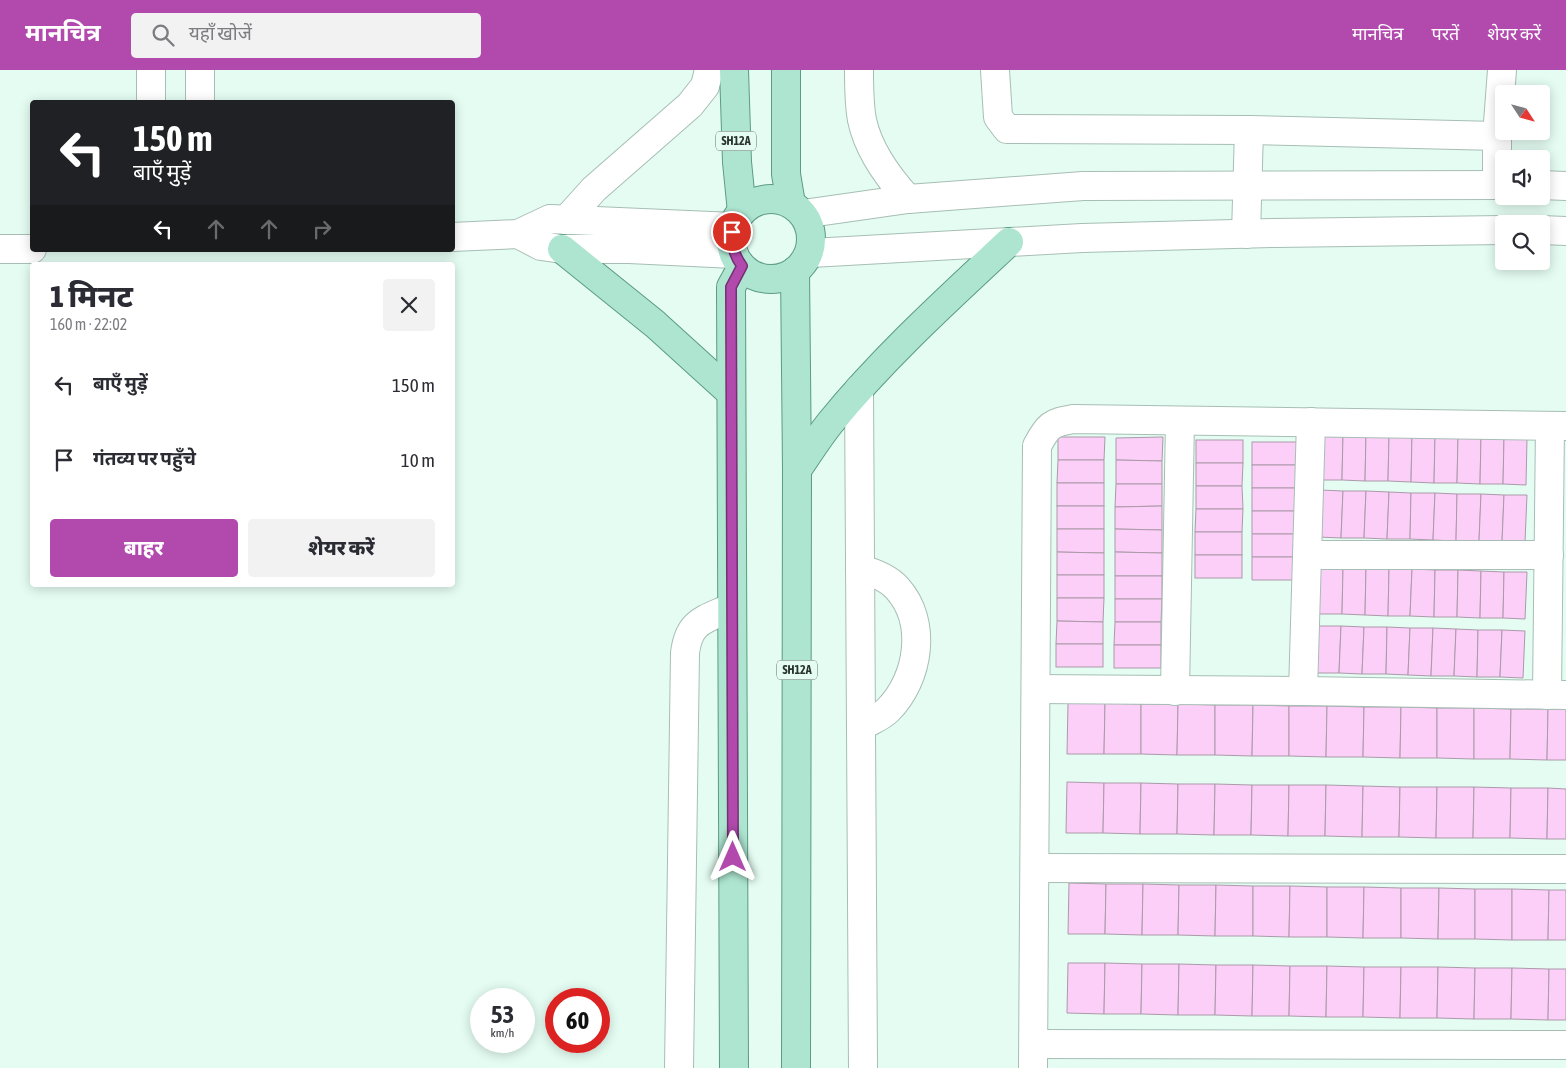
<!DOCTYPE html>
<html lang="hi">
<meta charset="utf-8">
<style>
:root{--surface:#fff;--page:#f2f2f3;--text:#2b2b33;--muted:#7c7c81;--accent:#b24aae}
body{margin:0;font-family:"Asap Condensed","Noto Sans Devanagari",sans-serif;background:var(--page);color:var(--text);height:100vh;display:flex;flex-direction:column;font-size:19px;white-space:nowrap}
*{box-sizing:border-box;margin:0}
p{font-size:16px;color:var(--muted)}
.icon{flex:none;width:28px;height:28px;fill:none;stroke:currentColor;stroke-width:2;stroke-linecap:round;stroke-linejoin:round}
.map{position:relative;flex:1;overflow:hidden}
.side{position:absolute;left:30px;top:192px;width:425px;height:325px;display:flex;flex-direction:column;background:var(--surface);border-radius:5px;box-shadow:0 2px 12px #0003}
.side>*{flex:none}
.top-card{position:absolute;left:30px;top:30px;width:425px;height:152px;border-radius:5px;box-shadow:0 2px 12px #0003;background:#202124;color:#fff;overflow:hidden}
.needle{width:32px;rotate:126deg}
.controls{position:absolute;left:1495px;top:15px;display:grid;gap:10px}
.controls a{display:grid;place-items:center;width:55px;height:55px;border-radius:5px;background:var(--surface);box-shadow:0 2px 12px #0003;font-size:25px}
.speed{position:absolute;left:470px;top:918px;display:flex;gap:10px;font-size:25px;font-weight:700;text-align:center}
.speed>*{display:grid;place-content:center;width:65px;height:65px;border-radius:50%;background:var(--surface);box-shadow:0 2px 12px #0003;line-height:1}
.speed small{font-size:12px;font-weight:400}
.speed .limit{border:8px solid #d22;background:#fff;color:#111}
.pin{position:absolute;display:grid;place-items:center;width:42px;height:42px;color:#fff;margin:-21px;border:2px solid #fff;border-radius:50%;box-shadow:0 1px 5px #0007}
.me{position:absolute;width:55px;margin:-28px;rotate:0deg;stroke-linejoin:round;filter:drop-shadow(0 0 4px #0008)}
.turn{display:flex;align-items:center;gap:18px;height:105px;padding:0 20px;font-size:22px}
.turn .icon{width:65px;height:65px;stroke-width:2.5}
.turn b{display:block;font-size:35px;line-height:42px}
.lanes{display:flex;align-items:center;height:48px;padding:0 20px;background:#0003;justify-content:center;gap:25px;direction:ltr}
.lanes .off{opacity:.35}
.round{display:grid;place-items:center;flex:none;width:52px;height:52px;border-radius:5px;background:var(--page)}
.overview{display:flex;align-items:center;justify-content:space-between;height:85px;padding:0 20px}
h1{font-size:30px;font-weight:800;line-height:38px}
.cta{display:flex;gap:10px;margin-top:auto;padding:10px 20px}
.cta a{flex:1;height:58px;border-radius:5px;background:var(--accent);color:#fff;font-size:20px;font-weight:800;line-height:58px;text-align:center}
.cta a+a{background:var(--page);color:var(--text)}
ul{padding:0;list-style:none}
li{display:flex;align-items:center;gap:15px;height:75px;padding:0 20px}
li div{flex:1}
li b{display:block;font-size:19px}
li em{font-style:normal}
header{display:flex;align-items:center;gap:30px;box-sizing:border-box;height:70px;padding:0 25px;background:var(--accent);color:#fff}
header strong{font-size:24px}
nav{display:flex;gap:28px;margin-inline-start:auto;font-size:18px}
.search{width:350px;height:45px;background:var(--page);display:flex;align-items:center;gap:12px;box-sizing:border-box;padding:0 18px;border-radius:5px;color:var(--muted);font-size:19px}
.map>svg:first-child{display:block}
.building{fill:#fccff8;stroke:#ab9aa9}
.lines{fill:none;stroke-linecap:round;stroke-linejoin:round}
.minor-casing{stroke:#a7beb4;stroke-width:30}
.major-casing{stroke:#5c9b84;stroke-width:30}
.minor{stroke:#fff;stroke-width:28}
.major{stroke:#ade5d0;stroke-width:28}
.route-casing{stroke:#743071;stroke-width:12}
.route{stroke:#b24aae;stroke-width:9}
.labels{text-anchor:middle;stroke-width:4;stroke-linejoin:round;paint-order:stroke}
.shield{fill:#e4fcf2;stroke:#616f6a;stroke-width:1}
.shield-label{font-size:12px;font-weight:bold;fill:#29332f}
</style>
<header>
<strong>मानचित्र</strong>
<div class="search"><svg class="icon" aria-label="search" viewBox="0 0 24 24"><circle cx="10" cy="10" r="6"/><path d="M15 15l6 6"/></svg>यहाँ खोजें</div>
<nav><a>मानचित्र</a><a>परतें</a><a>शेयर करें</a></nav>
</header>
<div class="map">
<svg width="1566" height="998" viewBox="0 0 1566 998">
<rect width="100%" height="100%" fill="#e4fcf2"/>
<!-- building -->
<g class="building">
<polygon points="1320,363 1343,364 1342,410 1319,410"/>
<polygon points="1343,364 1366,364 1365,411 1342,410"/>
<polygon points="1366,364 1389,365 1388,411 1365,411"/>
<polygon points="1389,365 1412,365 1411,412 1388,411"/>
<polygon points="1412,365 1435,366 1434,413 1411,412"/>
<polygon points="1435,366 1458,366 1457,413 1434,413"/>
<polygon points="1458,366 1481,367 1480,414 1457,413"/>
<polygon points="1058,367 1105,367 1104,390 1058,390"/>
<polygon points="1163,367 1162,391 1116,390 1116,368"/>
<polygon points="1481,367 1504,368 1503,414 1480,414"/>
<polygon points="1504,368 1527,368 1526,415 1503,414"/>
<rect x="1196" y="370" width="47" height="23"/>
<rect x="1252" y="372" width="47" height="23"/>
<polygon points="1058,390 1104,390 1104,413 1057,413"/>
<polygon points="1116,390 1162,391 1162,414 1116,414"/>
<polygon points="1196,393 1243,393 1242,416 1196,416"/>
<rect x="1252" y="395" width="47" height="23"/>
<rect x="1057" y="413" width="47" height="23"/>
<polygon points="1116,414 1162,414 1162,436 1115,437"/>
<polygon points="1196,416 1242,416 1243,439 1196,439"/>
<rect x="1252" y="418" width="47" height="23"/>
<polygon points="1320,420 1343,421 1341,468 1318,467"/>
<polygon points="1343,421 1366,421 1364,468 1341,468"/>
<polygon points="1366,421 1389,422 1387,469 1364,468"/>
<polygon points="1389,422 1411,423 1410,469 1387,469"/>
<polygon points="1411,423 1435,423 1433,470 1410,469"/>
<polygon points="1435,423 1457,424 1456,471 1433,470"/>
<polygon points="1457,424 1481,424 1479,471 1456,471"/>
<polygon points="1481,424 1504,425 1502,472 1479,471"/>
<polygon points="1504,425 1527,425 1525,472 1502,472"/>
<rect x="1057" y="436" width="47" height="23"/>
<polygon points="1162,436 1162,460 1115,459 1115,437"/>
<polygon points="1196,439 1243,439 1242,462 1195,462"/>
<polygon points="1252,441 1299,441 1298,464 1252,464"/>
<polygon points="1057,459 1104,459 1104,483 1057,482"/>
<polygon points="1115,459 1162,460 1162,483 1115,482"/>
<rect x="1195" y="462" width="47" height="23"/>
<polygon points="1252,464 1298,464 1299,487 1252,487"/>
<polygon points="1057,482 1104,483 1104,505 1057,505"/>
<polygon points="1115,482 1162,483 1162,506 1115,506"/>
<rect x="1195" y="485" width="47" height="23"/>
<polygon points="1252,487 1299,487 1298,510 1252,510"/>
<polygon points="1320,497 1343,498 1342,544 1319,544"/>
<polygon points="1343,498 1366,498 1365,545 1342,544"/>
<polygon points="1366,498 1389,499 1388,546 1365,545"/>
<polygon points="1389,499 1412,499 1410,546 1388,546"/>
<polygon points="1412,499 1435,500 1434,547 1410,546"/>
<polygon points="1435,500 1458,500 1457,547 1434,547"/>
<polygon points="1458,500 1481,501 1480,548 1457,547"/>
<polygon points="1481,501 1504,502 1503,548 1480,548"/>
<polygon points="1504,502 1527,502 1525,549 1503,548"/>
<rect x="1057" y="505" width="47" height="23"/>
<rect x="1115" y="506" width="47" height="23"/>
<polygon points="1057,528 1104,528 1103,552 1057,551"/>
<polygon points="1115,529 1162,529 1161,552 1115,552"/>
<polygon points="1057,551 1103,552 1103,574 1056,574"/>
<polygon points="1115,552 1161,552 1161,575 1114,575"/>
<polygon points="1318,556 1341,556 1339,603 1316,603"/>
<polygon points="1341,556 1364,557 1362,604 1339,603"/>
<polygon points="1364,557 1387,557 1386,604 1362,604"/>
<polygon points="1387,557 1410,558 1408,605 1386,604"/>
<polygon points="1410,558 1433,558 1431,606 1408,605"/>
<polygon points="1433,558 1456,559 1454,606 1431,606"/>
<polygon points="1456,559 1478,560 1477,607 1454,606"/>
<polygon points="1478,560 1502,560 1500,607 1477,607"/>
<polygon points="1502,560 1525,561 1523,608 1500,607"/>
<rect x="1056" y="574" width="47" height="23"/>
<rect x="1114" y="575" width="47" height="23"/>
<polygon points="1068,633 1105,633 1104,684 1067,684"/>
<polygon points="1105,633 1141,634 1141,684 1104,684"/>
<polygon points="1141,634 1178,634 1177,685 1141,684"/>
<polygon points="1178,634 1215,635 1215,685 1177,685"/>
<polygon points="1215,635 1253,635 1252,686 1215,685"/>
<polygon points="1253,635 1289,636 1289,686 1252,686"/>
<polygon points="1289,636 1327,636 1326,687 1289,686"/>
<polygon points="1327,636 1364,637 1363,687 1326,687"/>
<polygon points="1364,637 1401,637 1400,688 1363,687"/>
<polygon points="1401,637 1437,638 1437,688 1400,688"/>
<polygon points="1437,638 1474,638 1474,689 1437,688"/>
<polygon points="1474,638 1511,639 1510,689 1474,689"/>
<polygon points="1511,639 1548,639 1547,690 1510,689"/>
<polygon points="1548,639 1566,639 1566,690 1547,690"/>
<polygon points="1067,712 1104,713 1103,763 1066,763"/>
<polygon points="1104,713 1141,713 1140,764 1103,763"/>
<polygon points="1141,713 1178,714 1177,764 1140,764"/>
<polygon points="1178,714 1215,714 1214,765 1177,764"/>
<polygon points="1215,714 1252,715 1251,765 1214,765"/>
<polygon points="1252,715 1289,715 1288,766 1251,765"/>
<polygon points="1289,715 1326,715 1325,766 1288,766"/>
<polygon points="1326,715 1363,716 1362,767 1325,766"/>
<polygon points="1363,716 1400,717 1399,767 1362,767"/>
<polygon points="1400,717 1437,717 1436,768 1399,767"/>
<polygon points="1437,717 1474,717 1473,768 1436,768"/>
<polygon points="1474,717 1511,718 1510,768 1473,768"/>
<polygon points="1511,718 1548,718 1547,769 1510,768"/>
<polygon points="1548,718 1566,719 1566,769 1547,769"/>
<polygon points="1069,813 1106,814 1105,864 1068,864"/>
<polygon points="1106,814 1143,814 1142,865 1105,864"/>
<polygon points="1143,814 1179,815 1178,865 1142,865"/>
<polygon points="1179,815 1216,815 1215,866 1178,865"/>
<polygon points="1216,815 1253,816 1253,866 1215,866"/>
<polygon points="1253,816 1290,816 1289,867 1253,866"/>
<polygon points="1290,816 1327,817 1327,867 1289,867"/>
<polygon points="1327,817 1364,817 1363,868 1327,867"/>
<polygon points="1364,817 1401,818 1401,868 1363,868"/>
<polygon points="1401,818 1439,818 1438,869 1401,868"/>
<polygon points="1439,818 1475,819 1475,869 1438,869"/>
<polygon points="1475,819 1512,819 1512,870 1475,869"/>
<polygon points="1512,819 1549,820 1548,870 1512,870"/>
<polygon points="1549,820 1566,820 1566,870 1548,870"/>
<polygon points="1068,893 1105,893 1104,944 1067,943"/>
<polygon points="1105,893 1142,894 1141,944 1104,944"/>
<polygon points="1142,894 1179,894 1178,945 1141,944"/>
<polygon points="1179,894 1216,895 1215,945 1178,945"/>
<polygon points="1216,895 1253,895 1252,946 1215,945"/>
<polygon points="1253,895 1290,896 1289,946 1252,946"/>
<polygon points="1290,896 1327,896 1326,947 1289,946"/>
<polygon points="1327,896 1364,897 1363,947 1326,947"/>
<polygon points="1364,897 1401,897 1400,948 1363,947"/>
<polygon points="1401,897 1438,897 1437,948 1400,948"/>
<polygon points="1438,897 1475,898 1474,949 1437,948"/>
<polygon points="1475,898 1512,898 1511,949 1474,949"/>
<polygon points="1512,898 1549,899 1548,950 1511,949"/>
<polygon points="1549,899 1566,899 1566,950 1548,950"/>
</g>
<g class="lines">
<defs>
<g id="minor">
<path d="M859 0C859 17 859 34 862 50 868 79 888 107 908 129"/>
<polyline points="995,0 998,47 1007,59 1249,60 1246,164"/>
<polyline points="151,32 151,0"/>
<polyline points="200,32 200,0"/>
<polyline points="1249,60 1497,66 1497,115"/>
<polyline points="1497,66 1502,0"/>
<polyline points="1541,115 1566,116"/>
<polyline points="803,144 908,129 1083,116 1504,115"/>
<polyline points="566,150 594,119 690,35 705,16 709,0"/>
<polyline points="1541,160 1566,161"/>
<polyline points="518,164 541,176 562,179 629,179 734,184"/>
<polyline points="452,167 518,164 550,149 734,157"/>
<polyline points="0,179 32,179"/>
<polyline points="807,187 811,183 1082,168 1274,163 1504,160"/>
<polyline points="859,319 863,998"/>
<polyline points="1307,485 1549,485"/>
<path d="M860 499C872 502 888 508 897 518 928 552 919 609 888 640 881 647 870 651 862 656"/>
<polyline points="1036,619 1303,621 1566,625"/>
<polyline points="1175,621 1180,351"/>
<polyline points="1303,621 1311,352"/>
<polyline points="1547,625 1550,356"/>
<polyline points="1035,798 1566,799"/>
<polyline points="1034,974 1566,975"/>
<path d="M679 998 685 583C689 550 705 550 732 537"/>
<path d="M1033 998 1037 376C1048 355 1051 353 1073 349L1566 356"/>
</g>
<g id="major">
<polyline points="734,0 737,92 742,142"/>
<polyline points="786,0 786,104 791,134"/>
<circle cx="771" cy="169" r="40"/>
<polyline points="562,179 655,254 731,323"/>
<polyline points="795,201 797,400 796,998"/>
<path d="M797 400C808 384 818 368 830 353 884 287 947 230 1009 172"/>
<polyline points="734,998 731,217 742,197"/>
</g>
</defs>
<!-- minor casing -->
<use href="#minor" class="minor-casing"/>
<!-- major casing -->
<use href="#major" class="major-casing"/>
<!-- minor -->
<use href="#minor" class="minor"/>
<!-- major -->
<use href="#major" class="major"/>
</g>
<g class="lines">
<defs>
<path id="route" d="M732 162C732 176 734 185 742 196L731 217 733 787"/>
</defs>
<!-- route casing -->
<use href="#route" class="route-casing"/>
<!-- route -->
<use href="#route" class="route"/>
</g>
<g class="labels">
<!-- shield labels -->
<g class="shield">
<rect x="716" y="61.5" width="40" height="19" rx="4"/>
<rect x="777" y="590.5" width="40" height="19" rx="4"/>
</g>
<g class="shield-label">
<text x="736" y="75">SH12A</text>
<text x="797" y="604">SH12A</text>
</g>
</g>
</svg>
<div class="controls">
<a><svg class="needle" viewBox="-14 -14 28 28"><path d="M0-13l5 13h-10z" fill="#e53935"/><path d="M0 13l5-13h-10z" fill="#7c7c81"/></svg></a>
<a><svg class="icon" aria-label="sound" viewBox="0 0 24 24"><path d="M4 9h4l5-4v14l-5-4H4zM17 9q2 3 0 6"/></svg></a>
<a><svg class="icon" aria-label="search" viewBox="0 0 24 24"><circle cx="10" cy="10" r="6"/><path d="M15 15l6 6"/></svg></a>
</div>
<div class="speed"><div>53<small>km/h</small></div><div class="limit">60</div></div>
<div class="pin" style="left:732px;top:162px;background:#d93025"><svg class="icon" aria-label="arrive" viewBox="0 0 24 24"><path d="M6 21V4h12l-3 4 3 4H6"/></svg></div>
<svg class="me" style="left:733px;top:787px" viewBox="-20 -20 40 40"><path d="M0-17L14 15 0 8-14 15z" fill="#b24aae" stroke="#fff" stroke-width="4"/></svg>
<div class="top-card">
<div class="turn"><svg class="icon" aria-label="left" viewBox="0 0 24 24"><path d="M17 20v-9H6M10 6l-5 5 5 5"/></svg><div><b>150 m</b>बाएँ मुड़ें</div></div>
<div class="lanes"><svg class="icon" aria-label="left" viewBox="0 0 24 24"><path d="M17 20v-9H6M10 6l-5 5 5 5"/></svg><svg class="icon off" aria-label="ahead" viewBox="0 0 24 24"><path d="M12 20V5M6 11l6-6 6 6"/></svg><svg class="icon off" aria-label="ahead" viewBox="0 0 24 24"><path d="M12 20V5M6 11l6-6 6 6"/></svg><svg class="icon off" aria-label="right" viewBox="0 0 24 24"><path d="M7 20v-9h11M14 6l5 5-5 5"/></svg></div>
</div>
<section class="side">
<div class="overview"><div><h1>1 मिनट</h1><p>160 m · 22:02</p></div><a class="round"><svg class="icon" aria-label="close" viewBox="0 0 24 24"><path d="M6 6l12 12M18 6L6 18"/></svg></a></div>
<ul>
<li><svg class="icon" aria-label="left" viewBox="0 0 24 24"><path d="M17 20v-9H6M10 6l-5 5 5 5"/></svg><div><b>बाएँ मुड़ें</b></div><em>150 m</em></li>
<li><svg class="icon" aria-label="arrive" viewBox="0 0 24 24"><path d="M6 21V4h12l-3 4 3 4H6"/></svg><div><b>गंतव्य पर पहुँचे</b></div><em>10 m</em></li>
</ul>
<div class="cta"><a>बाहर</a><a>शेयर करें</a></div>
</section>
</div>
